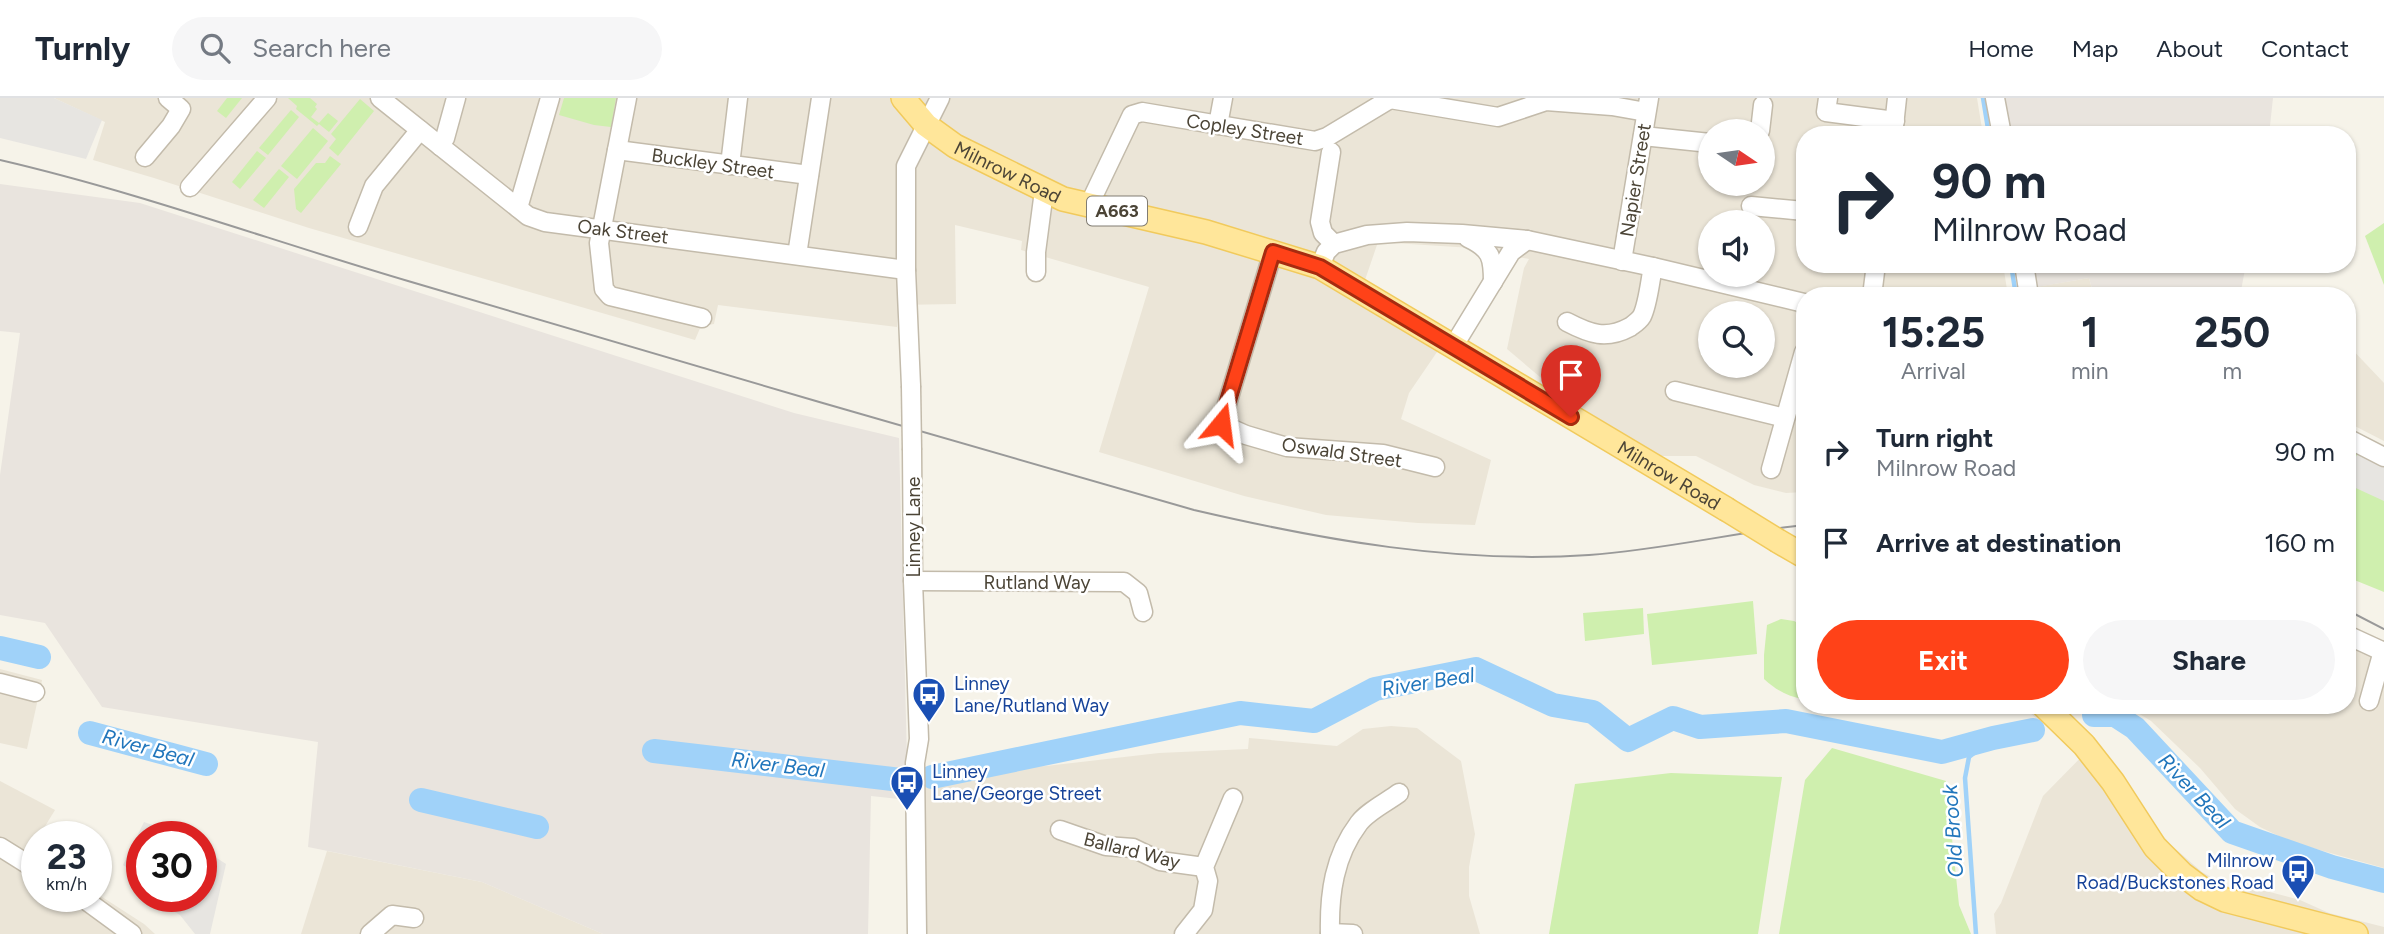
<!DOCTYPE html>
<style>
:root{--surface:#fff;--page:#f6f6f7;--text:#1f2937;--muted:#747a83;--line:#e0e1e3;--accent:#ff4218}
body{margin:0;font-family:Figtree,sans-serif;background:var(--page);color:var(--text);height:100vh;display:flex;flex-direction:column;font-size:26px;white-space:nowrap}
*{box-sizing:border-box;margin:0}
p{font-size:23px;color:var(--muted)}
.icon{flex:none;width:38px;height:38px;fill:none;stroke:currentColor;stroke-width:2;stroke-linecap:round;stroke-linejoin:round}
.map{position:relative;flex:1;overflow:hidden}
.panel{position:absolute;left:1796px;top:189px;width:560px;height:427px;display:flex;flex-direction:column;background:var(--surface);border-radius:28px;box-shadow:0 2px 5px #0004}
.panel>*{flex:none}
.top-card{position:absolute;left:1796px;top:28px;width:560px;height:147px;border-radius:28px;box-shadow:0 2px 5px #0004;background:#fff;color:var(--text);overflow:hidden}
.needle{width:46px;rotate:103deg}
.buttons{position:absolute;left:1698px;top:21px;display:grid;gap:14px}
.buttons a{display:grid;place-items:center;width:77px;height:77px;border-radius:50%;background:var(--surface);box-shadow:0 2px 5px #0004;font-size:35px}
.speed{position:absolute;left:21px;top:723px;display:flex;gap:14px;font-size:35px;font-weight:700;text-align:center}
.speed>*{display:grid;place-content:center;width:91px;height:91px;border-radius:50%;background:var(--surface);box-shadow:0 2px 5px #0004;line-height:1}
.speed small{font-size:18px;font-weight:400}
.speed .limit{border:10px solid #d22;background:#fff;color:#111}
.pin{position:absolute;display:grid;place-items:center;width:60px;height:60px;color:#fff;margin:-72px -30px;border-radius:50% 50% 50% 0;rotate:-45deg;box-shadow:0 0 7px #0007}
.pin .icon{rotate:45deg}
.me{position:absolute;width:77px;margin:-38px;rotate:16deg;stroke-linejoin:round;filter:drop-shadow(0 0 5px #0008)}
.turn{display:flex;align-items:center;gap:24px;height:147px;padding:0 21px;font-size:32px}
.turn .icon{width:91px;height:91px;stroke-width:2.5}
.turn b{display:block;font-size:49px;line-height:60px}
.eta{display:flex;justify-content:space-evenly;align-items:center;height:119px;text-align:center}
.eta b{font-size:42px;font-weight:700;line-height:49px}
.cta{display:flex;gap:14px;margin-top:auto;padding:14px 21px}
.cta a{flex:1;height:80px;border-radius:42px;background:var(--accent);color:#fff;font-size:28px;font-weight:700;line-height:80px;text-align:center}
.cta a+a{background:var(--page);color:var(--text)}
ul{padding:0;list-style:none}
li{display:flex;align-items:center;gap:21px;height:91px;padding:0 21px}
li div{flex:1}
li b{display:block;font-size:26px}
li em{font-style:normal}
header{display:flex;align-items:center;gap:42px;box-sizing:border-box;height:98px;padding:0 35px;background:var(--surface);border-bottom:2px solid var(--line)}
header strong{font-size:33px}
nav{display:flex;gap:38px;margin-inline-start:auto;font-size:24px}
.search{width:490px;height:63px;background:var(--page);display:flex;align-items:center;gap:18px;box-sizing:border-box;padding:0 24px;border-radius:38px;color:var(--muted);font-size:26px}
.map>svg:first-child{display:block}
.residential{fill:#ebe5d7;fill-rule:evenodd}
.industrial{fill:#e9e4de}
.green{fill:#cfefae}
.parking{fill:#e7e5e1}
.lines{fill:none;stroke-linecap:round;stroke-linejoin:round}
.stream{stroke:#a0d2f9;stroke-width:4.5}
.river{stroke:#a0d2f9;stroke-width:24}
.minor-casing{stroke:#c3bbab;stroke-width:21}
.major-casing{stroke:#f1ca5c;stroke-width:26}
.minor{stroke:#fff;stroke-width:18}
.major{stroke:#ffe69a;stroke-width:23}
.tram{stroke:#999;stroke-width:2}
.minor-bridge-casing{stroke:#c3bbab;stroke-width:21;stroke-linecap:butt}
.major-bridge-casing{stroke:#f1ca5c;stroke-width:26;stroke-linecap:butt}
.minor-bridge{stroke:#fff;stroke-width:18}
.major-bridge{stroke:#ffe69a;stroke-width:23}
.route-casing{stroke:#a62b10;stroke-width:18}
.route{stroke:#ff4218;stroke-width:12}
.labels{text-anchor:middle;stroke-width:5;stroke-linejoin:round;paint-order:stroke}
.shield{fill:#fff;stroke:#817c72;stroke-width:2}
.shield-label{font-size:18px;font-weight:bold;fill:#4b4436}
.street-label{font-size:19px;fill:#4b4436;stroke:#fff}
.transit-label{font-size:19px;fill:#164399;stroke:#fff;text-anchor:start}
.water-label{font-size:21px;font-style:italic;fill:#2176bc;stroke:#fff}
</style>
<header>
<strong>Turnly</strong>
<div class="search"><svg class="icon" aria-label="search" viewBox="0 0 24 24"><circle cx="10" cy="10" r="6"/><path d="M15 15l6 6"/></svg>Search here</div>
<nav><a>Home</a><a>Map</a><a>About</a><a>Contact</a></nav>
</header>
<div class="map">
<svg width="2384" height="836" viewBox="0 0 2384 836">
<rect width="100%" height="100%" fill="#f6f3e9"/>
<!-- residential -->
<g class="residential">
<path d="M54 0H1977L1983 37H1804V166H2003L2008 198H1804V394L1786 395 1754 387 1696 358H1661L1588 314 1546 284 1507 251 1524 170 1529 161 1472 150 1378 144 1365 182 1450 235 1409 295 1401 321 1491 362 1475 427 1418 425 1326 417 1244 398 1099 354 1149 189 1021 152 1022 143 955 127 956 206 898 207 897 229 718 207 714 226 701 228 695 242 309 130 154 80 93 62 105 24ZM1710 33H1762V86H1710ZM1710 124H1762V177H1710ZM1710 215H1762V268H1710Z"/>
<polygon points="2089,180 2094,198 2024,198 2023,191"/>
<polygon points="2347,246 2384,285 2384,343 2347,324"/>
<polygon points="2347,529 2384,546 2384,770 2291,744 2260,729 2235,711 2200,670 2151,623 2125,607 2347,607"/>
<polygon points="0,571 42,582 27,651 0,645"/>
<polygon points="2020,607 2087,607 2041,624"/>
<polygon points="1391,628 1417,630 1461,663 1475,736 1469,769 1469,798 1480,836 911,836 907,689 1001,670 1046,668 1159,655 1248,651 1249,640 1337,648 1363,631"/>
<polygon points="2096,644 2142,713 2171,747 2202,774 2231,790 2262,792 2300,802 2329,815 2384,829 2384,836 1996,836 1994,816 2001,805 2043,698"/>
<polygon points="0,683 55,712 39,738 37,738 31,752 37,756 37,798 96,798 96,795 144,826 155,836 0,836"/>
<polygon points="327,753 482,784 603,836 301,836"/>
</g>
<!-- industrial -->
<g class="industrial">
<polygon points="2005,0 2273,0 2269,37 2012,37"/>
<polygon points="0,86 140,105 794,315 899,340 908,702 871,698 868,836 603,836 482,784 308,749 318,644 102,609 45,525 0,517 0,377 20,235 0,233"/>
<polygon points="2033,166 2246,166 2240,198 2094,198 2089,180 2037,189"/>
</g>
<!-- green -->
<g class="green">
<polygon points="227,0 242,0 226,20 217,13"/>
<polygon points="288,0 310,0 317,6 315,9 317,11 311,19 319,25 328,15 338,23 329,34 319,26 317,28 296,11 297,8"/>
<polygon points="564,0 616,0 611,29 594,27 559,17"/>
<polygon points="360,1 374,13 338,58 329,50 336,41 331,36"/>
<polygon points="291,12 299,19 268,57 259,50"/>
<polygon points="313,30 328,43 297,81 281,68"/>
<polygon points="257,53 266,60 240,91 232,84"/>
<polygon points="330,58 341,66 301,115 296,111 294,91 316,65 325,65"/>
<polygon points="279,71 289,79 264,110 253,102"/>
<polygon points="2384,125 2384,187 2365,138"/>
<polygon points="2347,349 2384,367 2384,494 2347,479"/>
<polygon points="1753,503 1757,556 1652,567 1647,516"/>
<polygon points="1643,510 1644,536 1585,543 1583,515"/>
<path d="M1781 521 1794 523 1804 528V601C1788 599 1776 592 1764 581V557L1767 527Z"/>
<polygon points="1832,650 1946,683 1959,807 1971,836 1779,836 1805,682"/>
<polygon points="1671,675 1782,679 1758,836 1549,836 1575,686"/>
</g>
<!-- parking -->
<g class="parking">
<polygon points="0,0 54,0 102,22 86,61 0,40"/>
<polygon points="2359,354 2384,367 2384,403 2347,386 2347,372"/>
<polygon points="144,724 184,738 142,738 142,779 123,767"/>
<polygon points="201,750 226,766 210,836 195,836 180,817 161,806 165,798 201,798"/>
</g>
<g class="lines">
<!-- stream -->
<g class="stream">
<polyline points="1983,0 1989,37"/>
<polyline points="2011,166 2016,198"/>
<polyline points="2104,616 2104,607"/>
<polyline points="1976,836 1965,680 1969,659 1993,640"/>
</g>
<!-- river -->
<g class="river">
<polyline points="0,550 39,559"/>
<polyline points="2094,617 2115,617 2135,630 2232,734 2332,769 2384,783"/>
<polyline points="90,635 206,666"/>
<polyline points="654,653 901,682"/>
<polyline points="932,679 1240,615 1314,623 1375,591 1476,571 1553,607 1593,614 1628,642 1673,620 1700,629 1786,623 1942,654 1993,640 2033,632"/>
<polyline points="421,702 537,729"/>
</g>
<defs>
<g id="minor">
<polyline points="380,0 518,110 528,118 545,124 906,172"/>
<polyline points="627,0 599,145 604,191 610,198 702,220"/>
<polyline points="1828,0 1826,14 1895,23"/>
<polyline points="1995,0 2002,37"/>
<polyline points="1390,1 1498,19 1546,3 1612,8 1646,14"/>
<polyline points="1218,27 1223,0"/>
<polyline points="1760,33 1763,7"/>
<polyline points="1893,37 1897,0"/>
<polyline points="1643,38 1710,45"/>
<polyline points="440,48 445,40 456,0"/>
<polyline points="617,52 809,77"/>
<polyline points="1331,54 1320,124 1323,135 1334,146"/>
<polyline points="145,59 171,28 181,11 168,0"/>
<polyline points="730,67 738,0"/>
<polyline points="190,89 267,0"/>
<polyline points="1089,107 1132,17 1142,14 1315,43 1327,39 1390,1"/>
<polyline points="1751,108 1804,113"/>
<polyline points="518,110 550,0"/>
<polyline points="358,129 374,88 420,32"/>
<path d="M1468 140C1491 151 1493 159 1493 184"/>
<polyline points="1273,154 1221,326 1246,337 1287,349 1383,356 1435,369"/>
<polyline points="797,157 821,0"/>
<polyline points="1622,163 1649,0"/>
<polyline points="2024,166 2029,198"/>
<polyline points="1320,169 1326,154 1334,146 1367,137 1407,134 1462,136 1527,142 1653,169 1804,205"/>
<polyline points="1036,174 1036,154 1044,93"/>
<polyline points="1872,198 1876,166"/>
<path d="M1567 224C1590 236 1606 242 1630 229 1634 226 1639 223 1642 218 1648 206 1650 183 1653 169"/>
<polyline points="1453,249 1511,154 1527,142"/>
<polyline points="911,288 906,172 906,68 940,0"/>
<polyline points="1675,293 1785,320"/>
<polyline points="2347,340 2384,359"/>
<polyline points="912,352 913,483 919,641 915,665 917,836"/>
<polyline points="1771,371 1804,254"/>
<polyline points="913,483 1124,484 1138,495 1143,514"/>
<polyline points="2347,537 2384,554"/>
<polyline points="0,585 35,594"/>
<polyline points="2369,603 2383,553"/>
<polyline points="1060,732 1106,748 1133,750 1160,763 1204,769"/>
<polyline points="0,749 37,772"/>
<polyline points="80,798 132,836"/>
<polyline points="1330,835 1353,836"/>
<polyline points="370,836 392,817 414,820"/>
<polyline points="1184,836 1203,812 1208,783 1204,769 1233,700"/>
<path d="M1330 836C1329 796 1334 758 1359 725 1368 713 1387 704 1399 695"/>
</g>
<g id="major">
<path id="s1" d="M903 0 926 27 955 48 1063 101 1206 134 1320 169 1726 411"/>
<polyline points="1778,443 1804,458"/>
<polyline points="2043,607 2084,647 2113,684 2155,749 2182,776 2202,791 2225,802 2356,836"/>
</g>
</defs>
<!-- minor casing -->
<use href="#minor" class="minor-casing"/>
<!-- major casing -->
<use href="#major" class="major-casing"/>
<!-- minor -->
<use href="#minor" class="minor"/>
<!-- major -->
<use href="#major" class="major"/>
<!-- tram -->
<g class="tram">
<path d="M0 62C138 94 272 143 408 183 669 261 932 337 1194 412 1323 442 1456 466 1589 457 1661 452 1732 435 1804 427"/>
<polyline points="2347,512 2384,531"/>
</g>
<defs>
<polyline id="minor-bridge" points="911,288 912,352"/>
<polyline id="major-bridge" points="1726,411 1778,443"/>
</defs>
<!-- minor-bridge casing -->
<use href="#minor-bridge" class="minor-bridge-casing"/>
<!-- major-bridge casing -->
<use href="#major-bridge" class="major-bridge-casing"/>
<!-- minor-bridge -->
<use href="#minor-bridge" class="minor-bridge"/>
<!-- major-bridge -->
<use href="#major-bridge" class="major-bridge"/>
</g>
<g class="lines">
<defs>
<polyline id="route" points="1221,326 1273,154 1320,169 1571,319"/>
</defs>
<!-- route casing -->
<use href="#route" class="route-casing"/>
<!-- route -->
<use href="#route" class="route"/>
</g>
<!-- icons -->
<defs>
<symbol id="bus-pin" viewBox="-11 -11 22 30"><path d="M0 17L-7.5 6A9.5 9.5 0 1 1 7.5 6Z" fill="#1a4fb4" stroke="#fff"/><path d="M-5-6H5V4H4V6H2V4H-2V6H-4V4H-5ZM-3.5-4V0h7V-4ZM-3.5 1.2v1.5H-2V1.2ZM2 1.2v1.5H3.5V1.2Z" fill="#fff"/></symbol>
</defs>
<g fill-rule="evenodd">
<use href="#bus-pin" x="910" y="577" width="38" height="52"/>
<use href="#bus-pin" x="888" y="665" width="38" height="52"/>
<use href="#bus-pin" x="2279" y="754" width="38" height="52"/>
</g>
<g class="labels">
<!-- shield labels -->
<rect class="shield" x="1087" y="98.5" width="60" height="29" rx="5"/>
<g class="shield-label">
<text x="1117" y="119">A663</text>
</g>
<!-- street labels -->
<g class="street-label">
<text transform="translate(1245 31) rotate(9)" y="7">Copley Street</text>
<text transform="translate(713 65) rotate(8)" y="7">Buckley Street</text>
<text dy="7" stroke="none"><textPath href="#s1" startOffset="130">Milnrow Road</textPath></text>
<text transform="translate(1635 82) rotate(-81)" y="7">Napier Street</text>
<text transform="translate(623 133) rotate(7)" y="7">Oak Street</text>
<text transform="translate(1342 354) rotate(8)" y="7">Oswald Street</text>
<text dy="7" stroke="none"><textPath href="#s1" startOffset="864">Milnrow Road</textPath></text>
<text transform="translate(913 429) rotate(-90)" y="7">Linney Lane</text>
<text x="1037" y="491">Rutland Way</text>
<text transform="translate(1132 752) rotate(14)" y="7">Ballard Way</text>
</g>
<!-- transit labels -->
<g class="transit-label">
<text x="954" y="592">Linney<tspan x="954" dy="22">Lane/Rutland Way</tspan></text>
<text x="932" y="680">Linney<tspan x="932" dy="22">Lane/George Street</tspan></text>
<text x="2274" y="769" text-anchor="end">Milnrow<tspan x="2274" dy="22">Road/Buckstones Road</tspan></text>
</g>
<!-- water labels -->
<g class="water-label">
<text transform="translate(1428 584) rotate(-9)" y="7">River Beal</text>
<text transform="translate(148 650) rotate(15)" y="7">River Beal</text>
<text transform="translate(778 667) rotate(7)" y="7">River Beal</text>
<text transform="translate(2194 693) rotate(47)" y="7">River Beal</text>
<text transform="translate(1953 733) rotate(-94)" y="7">Old Brook</text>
</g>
</g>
</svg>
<div class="buttons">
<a><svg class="needle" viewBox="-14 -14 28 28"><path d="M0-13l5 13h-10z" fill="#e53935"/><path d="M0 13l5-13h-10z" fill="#747a83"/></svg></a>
<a><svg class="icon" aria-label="sound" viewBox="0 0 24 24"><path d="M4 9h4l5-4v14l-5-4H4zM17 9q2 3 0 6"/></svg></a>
<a><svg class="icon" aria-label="search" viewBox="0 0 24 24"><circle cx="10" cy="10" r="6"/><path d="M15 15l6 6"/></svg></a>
</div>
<div class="speed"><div>23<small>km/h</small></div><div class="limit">30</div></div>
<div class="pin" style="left:1571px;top:319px;background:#d93025"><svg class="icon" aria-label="arrive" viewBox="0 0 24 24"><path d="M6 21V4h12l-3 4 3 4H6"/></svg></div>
<svg class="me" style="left:1221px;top:326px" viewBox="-20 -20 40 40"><path d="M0-17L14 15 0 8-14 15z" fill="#ff4218" stroke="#fff" stroke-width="4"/></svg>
<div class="top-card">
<div class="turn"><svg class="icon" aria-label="right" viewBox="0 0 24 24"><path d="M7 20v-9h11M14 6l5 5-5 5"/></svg><div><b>90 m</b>Milnrow Road</div></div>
</div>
<section class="panel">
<div class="eta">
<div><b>15:25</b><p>Arrival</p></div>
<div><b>1</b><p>min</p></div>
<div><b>250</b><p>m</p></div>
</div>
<ul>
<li><svg class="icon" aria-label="right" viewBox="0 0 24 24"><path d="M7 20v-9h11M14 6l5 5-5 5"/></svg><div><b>Turn right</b><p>Milnrow Road</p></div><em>90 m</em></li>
<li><svg class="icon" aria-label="arrive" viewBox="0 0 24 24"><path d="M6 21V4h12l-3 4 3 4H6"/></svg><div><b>Arrive at destination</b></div><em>160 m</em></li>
</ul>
<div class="cta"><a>Exit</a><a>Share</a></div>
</section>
</div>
